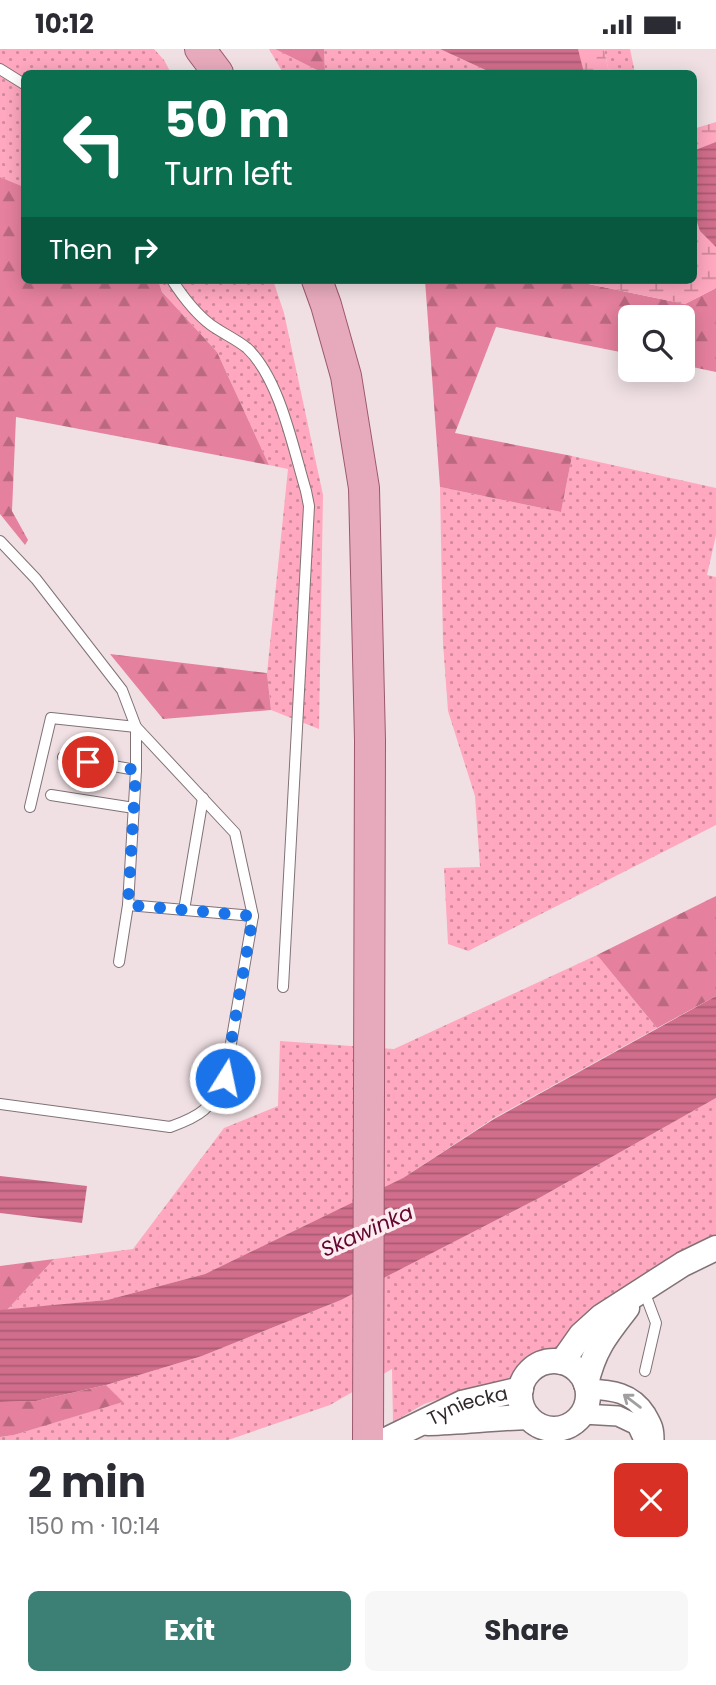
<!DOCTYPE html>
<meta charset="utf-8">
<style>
:root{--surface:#fff;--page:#f7f7f7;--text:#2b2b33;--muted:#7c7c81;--accent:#3b7f75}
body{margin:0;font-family:Poppins,sans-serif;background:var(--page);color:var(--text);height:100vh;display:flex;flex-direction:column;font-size:26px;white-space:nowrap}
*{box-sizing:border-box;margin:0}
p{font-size:23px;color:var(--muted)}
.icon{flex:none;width:38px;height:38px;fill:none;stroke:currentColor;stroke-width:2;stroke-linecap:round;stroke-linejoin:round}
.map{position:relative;height:1391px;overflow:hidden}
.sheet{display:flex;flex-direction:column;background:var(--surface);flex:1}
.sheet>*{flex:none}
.guide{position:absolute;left:21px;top:21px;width:676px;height:214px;border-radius:10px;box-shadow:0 4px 18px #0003;background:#0b6e4f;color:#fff;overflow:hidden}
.fabs{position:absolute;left:618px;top:256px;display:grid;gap:14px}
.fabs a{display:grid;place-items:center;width:77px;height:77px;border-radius:10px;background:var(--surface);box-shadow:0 4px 18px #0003;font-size:35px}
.pin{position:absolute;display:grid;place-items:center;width:60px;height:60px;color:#fff;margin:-30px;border:4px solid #fff;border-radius:50%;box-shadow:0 2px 7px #0007}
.me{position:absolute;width:77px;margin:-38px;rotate:10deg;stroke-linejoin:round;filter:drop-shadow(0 0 5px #0008)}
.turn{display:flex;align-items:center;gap:24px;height:147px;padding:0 28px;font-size:32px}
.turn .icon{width:91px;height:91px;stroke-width:2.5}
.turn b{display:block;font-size:49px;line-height:60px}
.then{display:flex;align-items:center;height:66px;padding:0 28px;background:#0003;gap:14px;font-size:26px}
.round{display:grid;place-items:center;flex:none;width:74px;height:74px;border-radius:10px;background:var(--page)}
.head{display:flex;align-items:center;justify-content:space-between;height:119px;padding:0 28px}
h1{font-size:42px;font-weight:700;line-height:52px}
.cta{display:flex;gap:14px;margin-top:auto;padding:14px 28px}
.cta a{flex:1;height:80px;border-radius:10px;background:var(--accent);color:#fff;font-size:28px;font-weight:700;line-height:80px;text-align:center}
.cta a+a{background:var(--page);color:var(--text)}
.status{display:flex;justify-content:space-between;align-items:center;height:49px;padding:0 35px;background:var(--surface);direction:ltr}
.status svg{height:19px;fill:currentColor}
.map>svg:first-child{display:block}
.grass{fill:url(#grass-dots)}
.forest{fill:url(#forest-firs)}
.wetland{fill:url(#wetland-marsh)}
.water{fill:url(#water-rules)}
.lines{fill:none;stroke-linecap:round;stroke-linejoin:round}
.service-casing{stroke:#807275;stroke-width:12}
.minor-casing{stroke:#807275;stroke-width:22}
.tertiary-casing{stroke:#807275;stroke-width:27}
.primary-casing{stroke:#9c586c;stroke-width:32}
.service{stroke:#fff;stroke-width:10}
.minor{stroke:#fff;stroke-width:19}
.tertiary{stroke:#fff;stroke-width:24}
.primary{stroke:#e7aabc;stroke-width:30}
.oneway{stroke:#a19f9f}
.route{stroke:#1a73e8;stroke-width:12;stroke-dasharray:0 21.6}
.labels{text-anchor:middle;stroke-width:7;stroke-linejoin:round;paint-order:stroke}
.street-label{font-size:19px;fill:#2f292a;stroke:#fdedf1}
.water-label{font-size:21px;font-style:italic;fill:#63052f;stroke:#fdedf1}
</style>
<div class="status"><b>10:12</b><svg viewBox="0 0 49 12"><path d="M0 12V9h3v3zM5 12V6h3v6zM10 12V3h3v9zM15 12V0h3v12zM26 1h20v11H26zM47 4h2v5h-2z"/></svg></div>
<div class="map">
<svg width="716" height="1391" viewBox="0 0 716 1391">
<defs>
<pattern id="grass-dots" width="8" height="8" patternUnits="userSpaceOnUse" patternTransform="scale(1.75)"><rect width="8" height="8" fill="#ffa8c0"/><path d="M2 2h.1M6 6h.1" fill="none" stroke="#cf899c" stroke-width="1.8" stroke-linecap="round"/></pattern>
<pattern id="forest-firs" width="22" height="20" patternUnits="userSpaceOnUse" patternTransform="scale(1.75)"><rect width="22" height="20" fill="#e5809e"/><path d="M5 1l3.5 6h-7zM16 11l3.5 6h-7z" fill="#ba6981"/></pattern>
<pattern id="wetland-marsh" width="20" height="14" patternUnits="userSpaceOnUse" patternTransform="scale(1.75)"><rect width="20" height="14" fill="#ffa8c0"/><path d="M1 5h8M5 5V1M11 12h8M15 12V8" fill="none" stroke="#cf899c"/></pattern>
<pattern id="water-rules" width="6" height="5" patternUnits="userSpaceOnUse" patternTransform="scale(1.75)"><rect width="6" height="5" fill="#d16e8c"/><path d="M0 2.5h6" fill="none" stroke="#aa5a73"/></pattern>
</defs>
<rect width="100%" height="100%" fill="#f0e0e4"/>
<!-- grass -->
<g class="grass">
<polygon points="0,0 154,0 164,11 171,24 24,24 24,138 0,128"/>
<polygon points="269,0 275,0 323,24 283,24"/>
<polygon points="324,0 440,0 492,24 325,24"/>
<polygon points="604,0 630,0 635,24 609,24"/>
<polygon points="158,231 273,231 284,264 323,446 319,680 271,661 267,624 288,420 269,416 217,303 162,243"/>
<polygon points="572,407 716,439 716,486 707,526 716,528 716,776 468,902 448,895 444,819 480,818 475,747 448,662 443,594 440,438 561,463"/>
<polygon points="597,906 657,979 494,1069 403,1129 205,1225 107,1251 7,1261 54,1210 133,1200 224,1079 278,1057 280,992 394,1000"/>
<polygon points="716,1049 716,1189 622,1239 592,1262 563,1294 555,1300 529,1311 513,1326 502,1334 448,1347 424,1355 393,1373 392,1320 330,1356 228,1391 0,1391 0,1388 14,1386 122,1353 106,1336 202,1307 341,1251 541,1148"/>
</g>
<!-- forest -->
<g class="forest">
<polygon points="275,0 324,0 325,24 323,24"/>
<polygon points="0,128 24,138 24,231 158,231 162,243 217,303 269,416 16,368 12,462 28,491 25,496 0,465"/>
<polygon points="425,231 569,231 685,255 716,239 716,323 683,316 682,268 630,268 630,305 496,278 455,384 572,407 561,463 440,438"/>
<polygon points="110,605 267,624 271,661 163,670"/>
<polygon points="716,847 716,947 657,979 597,906"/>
<polygon points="54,1210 7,1261 0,1261 0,1217"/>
<polygon points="106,1336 123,1353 14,1386 0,1388 0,1353 36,1352"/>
</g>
<!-- wetland -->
<g class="wetland">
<polygon points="557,0 604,0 609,24 535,24 541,21"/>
<polygon points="716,73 716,239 685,255 569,231 693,231 693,80"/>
</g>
<!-- water -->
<g class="water">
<polygon points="440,0 578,0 584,24 545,24 541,21 535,24 492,24"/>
<polygon points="716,93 716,198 700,182 693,161 693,102"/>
<polygon points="716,947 716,1049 541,1148 341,1251 202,1307 106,1336 36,1352 0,1353 0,1261 107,1251 205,1225 403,1129 494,1070"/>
<polygon points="0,1127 87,1137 82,1174 0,1164"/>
</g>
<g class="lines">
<defs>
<g id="service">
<polyline points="0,20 24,35"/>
<path d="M172 231C183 248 195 264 211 276 222 284 236 290 247 299 280 330 293 399 306 442L309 457 283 938"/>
<path d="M0 492 36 530 122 641 136 678V721L128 856 253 867 225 1029C211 1060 201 1067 170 1078L0 1055"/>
<polyline points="63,708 136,721"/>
<polyline points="51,746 134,759"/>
<polyline points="30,758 51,669 136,678 235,784 253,867"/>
<polyline points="184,861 203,749"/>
<polyline points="119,913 128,856"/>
<polyline points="644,1242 656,1274 645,1322"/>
</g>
<g id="minor">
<path d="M588 1340C612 1341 632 1343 646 1365 652 1376 654 1378 654 1391"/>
<polyline points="583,1365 618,1367 637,1376 644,1391"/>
</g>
<g id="tertiary">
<circle cx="554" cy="1346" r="34"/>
<polyline points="562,1313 581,1286 602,1267 683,1215 716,1199"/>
<path d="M586 1335C594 1300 606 1286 627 1259"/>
<path d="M428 1374C462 1373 494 1369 528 1368"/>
<path id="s1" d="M386 1391 462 1354 521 1340"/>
</g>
<g id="primary">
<polyline points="200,0 218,24"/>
<polyline points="317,231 326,256 346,327 364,439 370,691 368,1391"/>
</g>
</defs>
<!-- service casing -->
<use href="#service" class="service-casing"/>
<!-- minor casing -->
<use href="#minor" class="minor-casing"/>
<!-- tertiary casing -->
<use href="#tertiary" class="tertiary-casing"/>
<!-- primary casing -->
<use href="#primary" class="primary-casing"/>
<!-- service -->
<use href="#service" class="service"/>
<!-- minor -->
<use href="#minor" class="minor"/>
<!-- tertiary -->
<use href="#tertiary" class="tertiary"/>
<!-- primary -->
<use href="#primary" class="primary"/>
</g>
<!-- one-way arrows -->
<defs><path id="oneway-shaft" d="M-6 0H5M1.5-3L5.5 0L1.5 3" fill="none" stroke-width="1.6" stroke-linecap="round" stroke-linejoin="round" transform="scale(1.75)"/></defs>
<use class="oneway" href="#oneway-shaft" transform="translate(632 1352) rotate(-143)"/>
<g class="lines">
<!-- route -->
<polyline class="route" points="88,713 136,721 128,856 253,867 225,1029"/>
</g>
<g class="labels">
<!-- street labels -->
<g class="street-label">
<text dy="7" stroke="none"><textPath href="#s1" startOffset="89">Tyniecka</textPath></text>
</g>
<!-- water labels -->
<g class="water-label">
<text transform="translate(367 1182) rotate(-24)" y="7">Skawinka</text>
</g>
</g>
</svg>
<div class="fabs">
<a><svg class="icon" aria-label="search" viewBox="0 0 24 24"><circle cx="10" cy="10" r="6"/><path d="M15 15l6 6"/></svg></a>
</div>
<div class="pin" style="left:88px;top:713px;background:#d93025"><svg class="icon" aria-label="arrive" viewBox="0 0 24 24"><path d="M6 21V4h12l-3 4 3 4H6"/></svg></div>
<svg class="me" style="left:225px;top:1029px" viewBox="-20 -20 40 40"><circle r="17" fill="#1a73e8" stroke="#fff" stroke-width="3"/><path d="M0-11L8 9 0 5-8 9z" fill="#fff"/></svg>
<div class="guide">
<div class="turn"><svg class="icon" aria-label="left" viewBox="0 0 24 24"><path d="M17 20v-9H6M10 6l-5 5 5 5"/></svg><div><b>50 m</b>Turn left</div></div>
<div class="then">Then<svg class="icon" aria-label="right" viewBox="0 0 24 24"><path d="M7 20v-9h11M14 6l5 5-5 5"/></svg></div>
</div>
</div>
<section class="sheet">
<div class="head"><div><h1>2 min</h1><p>150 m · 10:14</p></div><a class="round" style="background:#d93025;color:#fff"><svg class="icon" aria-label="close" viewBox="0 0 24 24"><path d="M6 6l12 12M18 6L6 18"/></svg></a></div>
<div class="cta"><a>Exit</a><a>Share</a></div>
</section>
